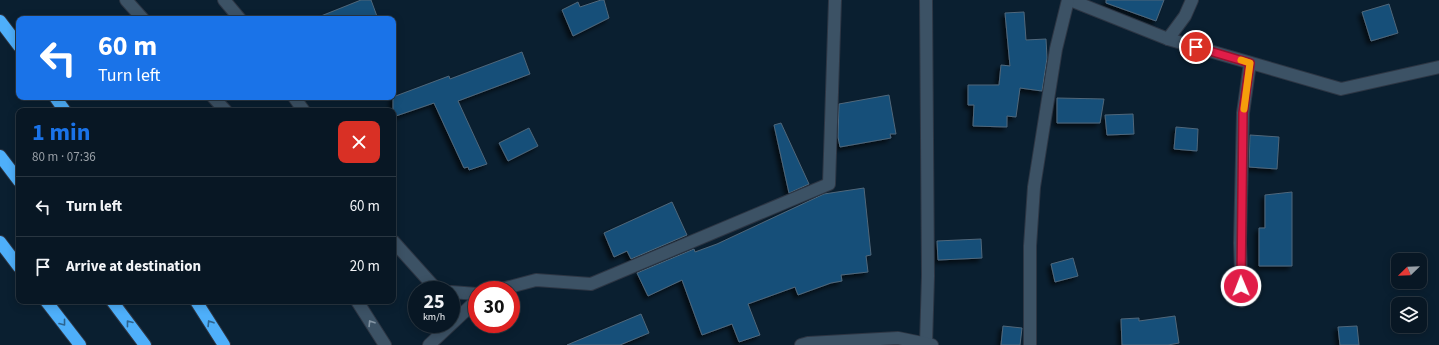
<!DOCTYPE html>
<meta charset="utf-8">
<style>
:root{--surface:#081724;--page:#11202c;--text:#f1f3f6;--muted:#989fa6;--line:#293641;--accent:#1a73e8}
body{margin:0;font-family:"Source Sans 3",sans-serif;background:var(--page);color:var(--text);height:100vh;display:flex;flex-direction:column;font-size:15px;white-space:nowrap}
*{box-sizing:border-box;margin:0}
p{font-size:13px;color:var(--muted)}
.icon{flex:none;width:22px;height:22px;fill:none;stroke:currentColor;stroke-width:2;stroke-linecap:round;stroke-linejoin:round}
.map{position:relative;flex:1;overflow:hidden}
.details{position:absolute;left:16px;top:108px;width:380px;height:196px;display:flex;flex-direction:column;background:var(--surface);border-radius:8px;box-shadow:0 2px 10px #0003,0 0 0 1px var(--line)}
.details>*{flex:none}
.hud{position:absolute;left:16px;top:16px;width:380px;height:84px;border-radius:8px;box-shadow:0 2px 10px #0003,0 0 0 1px var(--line);background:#1a73e8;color:#fff;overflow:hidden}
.needle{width:26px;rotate:247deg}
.buttons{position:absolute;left:1391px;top:253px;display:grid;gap:8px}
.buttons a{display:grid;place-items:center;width:36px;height:36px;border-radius:8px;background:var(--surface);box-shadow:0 2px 10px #0003,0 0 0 1px var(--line);font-size:20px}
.speed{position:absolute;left:408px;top:281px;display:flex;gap:8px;font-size:20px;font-weight:700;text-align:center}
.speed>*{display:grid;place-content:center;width:52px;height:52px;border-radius:50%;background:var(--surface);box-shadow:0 2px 10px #0003,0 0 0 1px var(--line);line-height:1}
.speed small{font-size:10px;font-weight:400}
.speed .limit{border:6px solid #d22;background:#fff;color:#111}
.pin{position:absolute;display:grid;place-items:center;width:34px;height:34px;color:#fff;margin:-17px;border:2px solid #fff;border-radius:50%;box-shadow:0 1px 4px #0007}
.me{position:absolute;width:44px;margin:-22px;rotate:359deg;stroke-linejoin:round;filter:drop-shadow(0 0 3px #0008)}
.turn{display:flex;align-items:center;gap:14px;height:84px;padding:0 16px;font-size:18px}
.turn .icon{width:52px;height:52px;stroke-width:2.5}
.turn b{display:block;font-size:28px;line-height:34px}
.round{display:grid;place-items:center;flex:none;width:42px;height:42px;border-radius:8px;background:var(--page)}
.overview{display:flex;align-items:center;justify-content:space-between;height:68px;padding:0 16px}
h1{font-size:24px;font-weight:700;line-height:30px;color:var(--accent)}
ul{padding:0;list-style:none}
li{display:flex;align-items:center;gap:12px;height:60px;padding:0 16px;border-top:1px solid var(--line)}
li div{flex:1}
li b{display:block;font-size:15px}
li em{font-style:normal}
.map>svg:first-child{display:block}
.building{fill:#134f79;stroke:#50677b;filter:url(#shadow)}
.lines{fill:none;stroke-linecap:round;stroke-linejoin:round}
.minor-casing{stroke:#2d3644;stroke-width:14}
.highway-casing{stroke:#2d3644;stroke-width:14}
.minor{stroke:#3c5265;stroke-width:12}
.highway{stroke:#4eaffa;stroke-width:12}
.oneway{stroke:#2c6490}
.oneway2{stroke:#8495a4}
.route-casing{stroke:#92132f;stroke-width:10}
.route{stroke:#e11d48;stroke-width:7}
.slow{stroke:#f59e0b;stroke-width:7}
</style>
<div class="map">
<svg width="1439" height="345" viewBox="0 0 1439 345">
<defs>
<filter id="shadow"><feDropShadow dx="-3.5" dy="3.5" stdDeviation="2" flood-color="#0009"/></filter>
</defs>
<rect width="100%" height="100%" fill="#0a1f30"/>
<!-- building -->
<g class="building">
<polygon points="361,0 371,0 378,19 316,19 316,18"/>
<polygon points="601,0 604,0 609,18 573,36 562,10 578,2 580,7"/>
<polygon points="1106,0 1164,0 1156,21 1106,3"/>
<polygon points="1389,4 1398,33 1371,41 1362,12"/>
<polygon points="1024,12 1026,40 1046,39 1047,58 1042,91 1020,88 1016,117 1007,116 1007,127 973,126 974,105 968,105 968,85 999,85 1001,65 1010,66 1005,13"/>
<polygon points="522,52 530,74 458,101 487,164 469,170 468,167 464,168 434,103 393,117 393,97 449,76 450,79"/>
<polygon points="889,95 896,134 890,134 891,138 840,147 838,137 839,104"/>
<polygon points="1057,98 1104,99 1100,123 1057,123"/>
<polygon points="1133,114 1134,134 1107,135 1105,115"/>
<polygon points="781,123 809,184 789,193 774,125"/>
<polygon points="1176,127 1198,129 1197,151 1174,149"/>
<polygon points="529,128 538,146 508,161 499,143"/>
<polygon points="1250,135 1279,137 1277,169 1249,167"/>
<polygon points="864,188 871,255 866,256 868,272 841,275 842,281 831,283 798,295 795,287 748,304 760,335 739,342 732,324 702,335 682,280 648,296 637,273 694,249 695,252 717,244 824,194"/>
<polygon points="1292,192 1292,266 1259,266 1259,228 1265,228 1265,195"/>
<polygon points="672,202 687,235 631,259 627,251 614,257 604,233"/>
<polygon points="981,239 982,258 938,260 937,241"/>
<polygon points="1073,258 1078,276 1055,282 1051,264"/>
<polygon points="641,314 649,333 620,345 567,345"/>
<polygon points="1175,316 1179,343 1168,345 1122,345 1121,319 1139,318 1139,321"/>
<polygon points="1003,326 1022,328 1020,345 1001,345"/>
<polygon points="1357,326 1359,345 1340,345 1338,327"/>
</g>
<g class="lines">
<defs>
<g id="minor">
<polyline points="126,0 143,19"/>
<polyline points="224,0 240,19"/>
<polyline points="1070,0 1168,39 1341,89 1439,67"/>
<polyline points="1168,39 1185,16 1192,0"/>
<polyline points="213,97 226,111"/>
<polyline points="294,97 304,111"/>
<polyline points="393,241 437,290"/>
<polyline points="498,290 536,280 591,284 829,184 835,0"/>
<polyline points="451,292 477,294"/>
<polyline points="357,301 385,345"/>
<polyline points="1242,301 1240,243 1243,113 1250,63"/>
<polyline points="926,344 928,276 926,0"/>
<polyline points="429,345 477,300"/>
<polyline points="801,345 808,343 898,338 932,345"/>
<polyline points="1030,345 1030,246 1034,187 1056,49 1068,0"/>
</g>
<g id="highway">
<polyline points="0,21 19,46"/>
<polyline points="55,97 65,111"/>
<polyline points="0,156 19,181"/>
<polyline points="0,242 19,267"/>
<polyline points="46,301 80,345"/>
<polyline points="112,301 145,345"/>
<polyline points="196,301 224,345"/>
</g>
</defs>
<!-- minor casing -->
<use href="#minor" class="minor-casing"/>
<!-- highway casing -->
<use href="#highway" class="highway-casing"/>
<!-- minor -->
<use href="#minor" class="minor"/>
<!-- highway -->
<use href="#highway" class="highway"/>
</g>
<!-- one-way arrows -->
<defs><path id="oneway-chevron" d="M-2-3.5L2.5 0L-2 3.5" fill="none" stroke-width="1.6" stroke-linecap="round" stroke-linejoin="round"/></defs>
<g class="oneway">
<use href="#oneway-chevron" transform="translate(63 323) rotate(52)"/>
<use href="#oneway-chevron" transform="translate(129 323) rotate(-128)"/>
<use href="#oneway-chevron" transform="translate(210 323) rotate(-122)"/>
</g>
<use class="oneway2" href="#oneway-chevron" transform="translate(371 323) rotate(-122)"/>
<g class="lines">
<defs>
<polyline id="route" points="1196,47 1250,63 1243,113 1241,286"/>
</defs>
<!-- route casing -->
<use href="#route" class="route-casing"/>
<!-- route -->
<use href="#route" class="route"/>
<!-- slow -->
<polyline class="slow" points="1241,60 1250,63 1244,109"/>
</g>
</svg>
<div class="buttons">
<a><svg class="needle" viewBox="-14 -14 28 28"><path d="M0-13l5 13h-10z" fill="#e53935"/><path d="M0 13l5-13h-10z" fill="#989fa6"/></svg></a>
<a><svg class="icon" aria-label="layers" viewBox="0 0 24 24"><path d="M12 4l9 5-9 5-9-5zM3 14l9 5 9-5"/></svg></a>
</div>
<div class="speed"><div>25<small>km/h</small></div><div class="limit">30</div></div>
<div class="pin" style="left:1196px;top:47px;background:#d93025"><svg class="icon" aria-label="arrive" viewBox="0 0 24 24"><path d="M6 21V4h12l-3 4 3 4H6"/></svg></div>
<svg class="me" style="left:1241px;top:286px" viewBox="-20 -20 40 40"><circle r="17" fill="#e11d48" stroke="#fff" stroke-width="3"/><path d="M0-11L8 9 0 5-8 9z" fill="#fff"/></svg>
<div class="hud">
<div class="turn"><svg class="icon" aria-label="left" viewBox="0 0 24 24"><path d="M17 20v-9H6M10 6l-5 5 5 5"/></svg><div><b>60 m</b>Turn left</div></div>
</div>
<section class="details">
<div class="overview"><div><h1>1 min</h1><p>80 m · 07:36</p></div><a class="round" style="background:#d93025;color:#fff"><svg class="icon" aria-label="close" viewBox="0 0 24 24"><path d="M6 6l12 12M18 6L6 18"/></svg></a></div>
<ul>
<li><svg class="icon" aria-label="left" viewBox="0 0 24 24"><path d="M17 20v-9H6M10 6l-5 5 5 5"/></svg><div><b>Turn left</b></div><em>60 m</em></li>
<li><svg class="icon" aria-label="arrive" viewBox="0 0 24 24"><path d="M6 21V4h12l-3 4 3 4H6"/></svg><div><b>Arrive at destination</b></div><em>20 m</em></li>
</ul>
</section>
</div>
